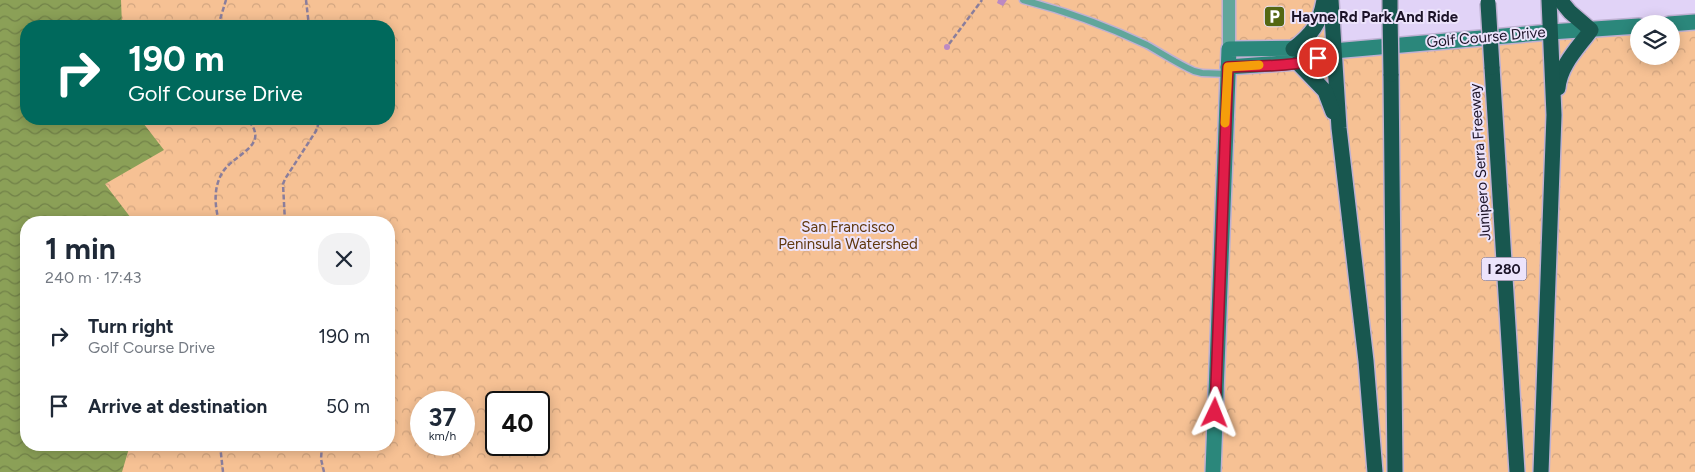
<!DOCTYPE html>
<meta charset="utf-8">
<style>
:root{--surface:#fff;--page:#f2f2f3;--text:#1f2937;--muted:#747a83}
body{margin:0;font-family:Figtree,sans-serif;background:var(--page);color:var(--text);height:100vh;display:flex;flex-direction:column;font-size:19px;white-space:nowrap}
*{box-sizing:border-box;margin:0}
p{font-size:16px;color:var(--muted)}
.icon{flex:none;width:28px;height:28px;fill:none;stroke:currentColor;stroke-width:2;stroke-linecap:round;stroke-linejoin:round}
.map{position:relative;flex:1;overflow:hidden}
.panel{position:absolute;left:20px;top:216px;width:375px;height:235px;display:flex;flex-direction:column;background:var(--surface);border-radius:20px;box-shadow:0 2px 12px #0003}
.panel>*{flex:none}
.guide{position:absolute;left:20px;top:20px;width:375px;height:105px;border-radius:20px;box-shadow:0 2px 12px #0003;background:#00695c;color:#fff;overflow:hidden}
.fabs{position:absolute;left:1630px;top:15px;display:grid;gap:10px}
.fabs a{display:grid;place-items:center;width:50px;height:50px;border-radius:50%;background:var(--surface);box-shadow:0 2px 12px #0003;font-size:25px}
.speed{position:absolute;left:410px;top:391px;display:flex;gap:10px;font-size:25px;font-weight:700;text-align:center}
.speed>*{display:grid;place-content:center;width:65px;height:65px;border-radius:50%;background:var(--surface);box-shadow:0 2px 12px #0003;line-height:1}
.speed small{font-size:12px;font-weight:400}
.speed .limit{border:2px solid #111;border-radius:8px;background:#fff;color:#111}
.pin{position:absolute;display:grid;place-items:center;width:42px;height:42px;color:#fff;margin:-21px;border:2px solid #fff;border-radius:50%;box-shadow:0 1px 5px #0007}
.me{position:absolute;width:55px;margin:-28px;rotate:2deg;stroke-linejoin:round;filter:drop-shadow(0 0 4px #0008)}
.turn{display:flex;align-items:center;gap:18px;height:105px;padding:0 25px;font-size:22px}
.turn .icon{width:65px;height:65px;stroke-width:2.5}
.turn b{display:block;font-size:35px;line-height:42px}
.round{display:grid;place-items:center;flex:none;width:52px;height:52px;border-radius:20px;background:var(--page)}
.headline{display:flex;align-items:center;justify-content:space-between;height:85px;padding:0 25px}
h1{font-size:30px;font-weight:700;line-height:38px}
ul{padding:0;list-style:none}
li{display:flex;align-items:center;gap:15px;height:70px;padding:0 25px}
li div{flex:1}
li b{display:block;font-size:19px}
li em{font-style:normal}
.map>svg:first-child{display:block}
.park{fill:url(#park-crowns);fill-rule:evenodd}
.water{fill:url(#water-waves)}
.building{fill:#bc89c3}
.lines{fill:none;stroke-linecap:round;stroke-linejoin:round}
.lane-casing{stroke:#beb0d2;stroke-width:9}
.street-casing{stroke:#beb0d2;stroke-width:15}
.secondary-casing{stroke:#beb0d2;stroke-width:18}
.highway-casing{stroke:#beb0d2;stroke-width:18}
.path{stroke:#8a7e9c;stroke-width:2.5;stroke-dasharray:5 2.5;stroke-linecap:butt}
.lane{stroke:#61a69b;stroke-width:6}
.street{stroke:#61a69b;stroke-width:12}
.secondary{stroke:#2b877b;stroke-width:15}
.highway{stroke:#18574f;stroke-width:15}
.highway-bridge-casing{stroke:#beb0d2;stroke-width:18;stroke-linecap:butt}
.highway-bridge{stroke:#18574f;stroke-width:15}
.route-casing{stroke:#92132f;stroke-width:12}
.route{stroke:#e11d48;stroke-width:9}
.slow{stroke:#f59e0b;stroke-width:9}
.labels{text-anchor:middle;stroke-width:4;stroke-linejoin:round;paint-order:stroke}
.shield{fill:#ece3fb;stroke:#5a5167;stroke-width:1}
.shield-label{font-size:14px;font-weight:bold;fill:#1c1328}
.poi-label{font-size:15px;font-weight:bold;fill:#1c1328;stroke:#ece3fb;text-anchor:start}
.street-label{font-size:15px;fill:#1c1328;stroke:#ece3fb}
.park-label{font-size:15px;fill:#60380e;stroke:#ece3fb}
</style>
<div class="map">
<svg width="1695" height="472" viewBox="0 0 1695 472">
<defs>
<pattern id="park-crowns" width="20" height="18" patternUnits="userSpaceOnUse" patternTransform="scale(1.25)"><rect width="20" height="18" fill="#f6c194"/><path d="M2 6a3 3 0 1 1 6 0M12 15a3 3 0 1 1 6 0" fill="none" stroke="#d2a580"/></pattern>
<pattern id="water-waves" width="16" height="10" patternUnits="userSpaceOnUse" patternTransform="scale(1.25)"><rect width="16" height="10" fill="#8ba057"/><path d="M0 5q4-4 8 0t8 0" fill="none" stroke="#718148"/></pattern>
</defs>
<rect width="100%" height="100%" fill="#e1d3f7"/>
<!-- park -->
<path class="park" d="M0 0H1330L1333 50 1639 26V56H1671V24L1695 22V472H0ZM26 26H389V119H26ZM26 222H389V445H26ZM421 402H464V445H421ZM496 402H539V445H496Z"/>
<!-- water -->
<polygon class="water" points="0,0 121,0 122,26 26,26 26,119 140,119 164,150 105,184 134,222 26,222 26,445 130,445 122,472 0,472"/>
<!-- building -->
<g class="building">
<polygon points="998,0 1007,0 1003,6 997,3"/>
<circle cx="947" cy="47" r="3"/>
</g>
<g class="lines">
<defs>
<path id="lane" d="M1023 0C1066 11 1107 26 1147 45 1163 54 1178 64 1194 71L1202 73 1227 74"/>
<polyline id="street" points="1229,49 1229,0"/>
<g id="secondary">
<polyline points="1669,24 1695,22"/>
<polyline points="1228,67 1312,61 1333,51"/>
<polyline points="1213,472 1229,49 1318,48 1333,51 1550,32 1639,26"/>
</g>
<g id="highway">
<polyline points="1331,0 1339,128 1366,361 1375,472"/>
<polyline points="1390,0 1390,13"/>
<path d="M1293 49C1312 34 1320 24 1324 0"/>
<polyline points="1298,63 1325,91 1333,112"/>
<polyline points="1492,67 1517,472"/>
<polyline points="1391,74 1395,472"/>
<path d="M1558 88C1560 65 1578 48 1591 30L1570 12 1560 0"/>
<polyline points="1541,472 1554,115 1549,0"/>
</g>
</defs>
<!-- lane casing -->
<use href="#lane" class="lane-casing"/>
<!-- street casing -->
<use href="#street" class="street-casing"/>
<!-- secondary casing -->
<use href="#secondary" class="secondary-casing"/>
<!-- highway casing -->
<use href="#highway" class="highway-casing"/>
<!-- path -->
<g class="path">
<polyline points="306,0 309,26"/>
<polyline points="218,26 226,0"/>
<polyline points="949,44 982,0"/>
<path d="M219 222C215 206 213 189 222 173 234 153 272 146 247 119"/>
<polyline points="285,222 283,184 285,179 316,131 320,119"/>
<polyline points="220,445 223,472"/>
<polyline points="322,445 321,459 324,472"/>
</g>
<!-- lane -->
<use href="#lane" class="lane"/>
<!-- street -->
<use href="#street" class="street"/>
<!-- secondary -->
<use href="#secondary" class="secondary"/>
<!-- highway -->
<use href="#highway" class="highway"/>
<defs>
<g id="highway-bridge">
<polyline points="1488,3 1492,67"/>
<polyline points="1390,13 1391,74"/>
</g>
</defs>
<!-- highway-bridge casing -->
<use href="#highway-bridge" class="highway-bridge-casing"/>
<!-- highway-bridge -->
<use href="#highway-bridge" class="highway-bridge"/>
</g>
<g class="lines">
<defs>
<path id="route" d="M1215 413 1228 67C1251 66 1299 67 1318 58"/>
</defs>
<!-- route casing -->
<use href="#route" class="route-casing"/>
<!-- route -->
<use href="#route" class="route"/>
<!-- slow -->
<polyline class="slow" points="1225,123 1228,67 1259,65"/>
</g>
<!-- icons -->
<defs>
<symbol id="parking-square" viewBox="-11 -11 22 22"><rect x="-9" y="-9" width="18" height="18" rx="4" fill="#546713" stroke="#ece3fb"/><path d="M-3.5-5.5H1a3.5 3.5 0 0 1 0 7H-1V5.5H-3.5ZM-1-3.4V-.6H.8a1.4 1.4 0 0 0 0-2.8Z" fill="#fff"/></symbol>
</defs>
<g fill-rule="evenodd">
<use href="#parking-square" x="1262" y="4" width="25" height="25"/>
</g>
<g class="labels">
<!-- shield labels -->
<rect class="shield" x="1481.5" y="257.5" width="45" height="23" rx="4"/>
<g class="shield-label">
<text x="1504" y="274">I 280</text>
</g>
<!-- poi labels -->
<g class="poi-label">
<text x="1291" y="22">Hayne Rd Park And Ride</text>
</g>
<!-- street labels -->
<g class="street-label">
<text transform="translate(1486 37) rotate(-5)" y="5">Golf Course Drive</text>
<text transform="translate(1480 162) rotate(-94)" y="5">Junipero Serra Freeway</text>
</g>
<!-- park labels -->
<g class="park-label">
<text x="848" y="232">San Francisco<tspan x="848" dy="17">Peninsula Watershed</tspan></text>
</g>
</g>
</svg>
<div class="fabs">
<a><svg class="icon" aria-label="layers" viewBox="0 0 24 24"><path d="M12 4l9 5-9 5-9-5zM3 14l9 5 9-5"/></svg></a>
</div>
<div class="speed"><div>37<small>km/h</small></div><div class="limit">40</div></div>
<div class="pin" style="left:1318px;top:58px;background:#d93025"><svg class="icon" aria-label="arrive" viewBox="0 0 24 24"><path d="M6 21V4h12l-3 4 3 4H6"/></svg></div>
<svg class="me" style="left:1215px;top:413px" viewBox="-20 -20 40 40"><path d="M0-17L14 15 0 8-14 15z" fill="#e11d48" stroke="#fff" stroke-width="4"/></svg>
<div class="guide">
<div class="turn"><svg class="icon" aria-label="right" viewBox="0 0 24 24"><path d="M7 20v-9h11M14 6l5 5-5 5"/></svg><div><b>190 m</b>Golf Course Drive</div></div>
</div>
<section class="panel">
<div class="headline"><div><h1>1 min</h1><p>240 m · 17:43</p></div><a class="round"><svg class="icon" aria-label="close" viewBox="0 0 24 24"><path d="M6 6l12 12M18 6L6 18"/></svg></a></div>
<ul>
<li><svg class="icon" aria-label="right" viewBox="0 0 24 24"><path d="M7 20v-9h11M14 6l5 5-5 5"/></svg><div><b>Turn right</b><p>Golf Course Drive</p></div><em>190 m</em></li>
<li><svg class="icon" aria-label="arrive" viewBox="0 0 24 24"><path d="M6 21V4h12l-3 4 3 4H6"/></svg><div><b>Arrive at destination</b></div><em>50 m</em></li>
</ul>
</section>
</div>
